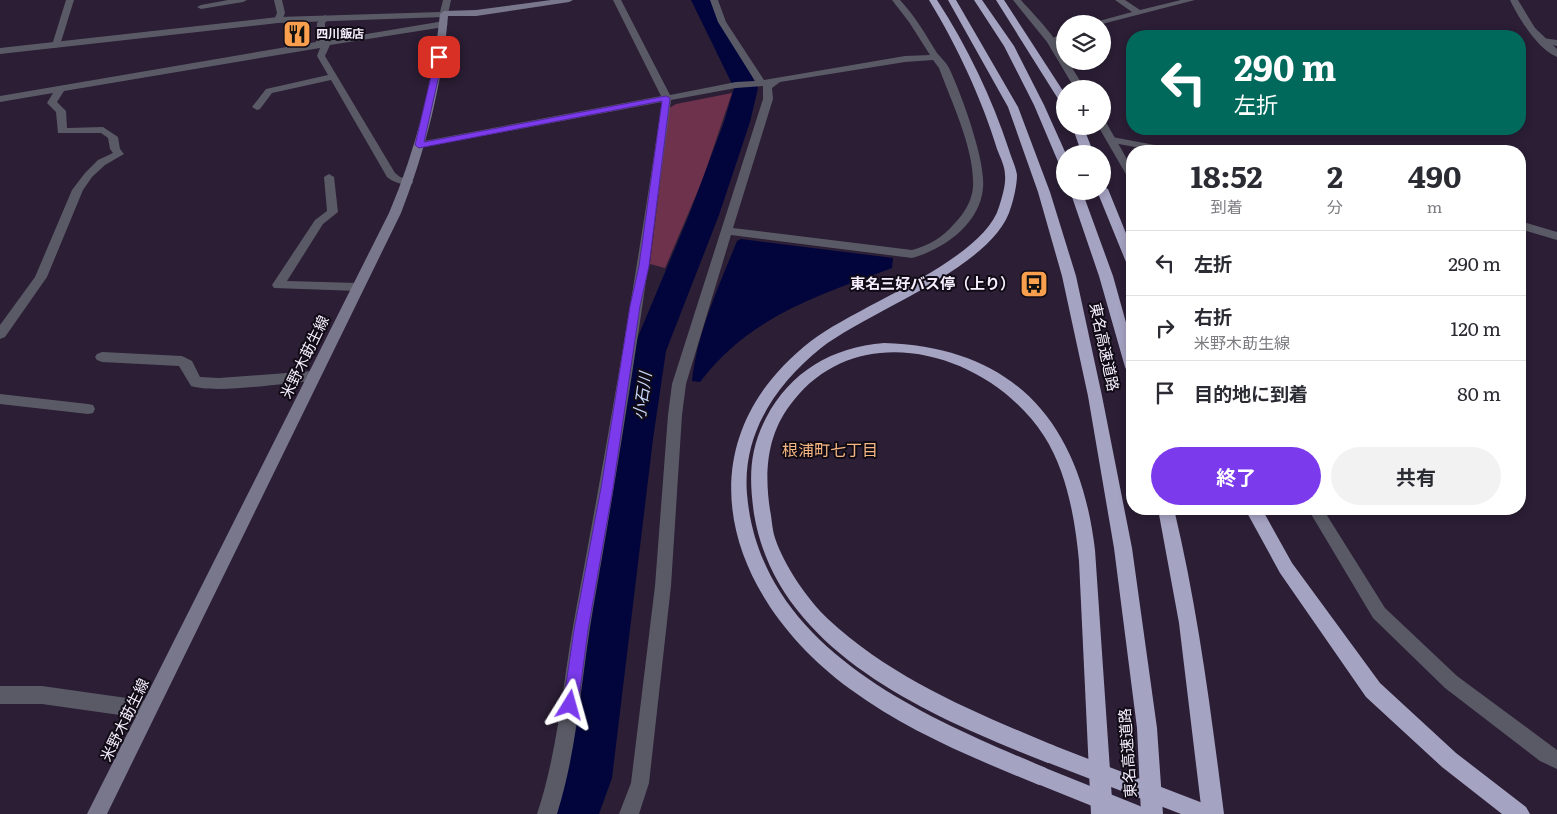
<!DOCTYPE html>
<html lang="ja">
<meta charset="utf-8">
<style>
:root{--surface:#fff;--page:#f2f2f3;--text:#2b2b33;--muted:#7c7c81;--line:#e1e1e2;--accent:#7c3aed}
body{margin:0;font-family:Literata,"Noto Sans JP",serif;background:var(--page);color:var(--text);height:100vh;display:flex;flex-direction:column;font-size:19px;white-space:nowrap}
*{box-sizing:border-box;margin:0}
p{font-size:16px;color:var(--muted)}
.icon{flex:none;width:28px;height:28px;fill:none;stroke:currentColor;stroke-width:2;stroke-linecap:round;stroke-linejoin:round}
.map{position:relative;flex:1;overflow:hidden}
.drawer{position:absolute;left:1126px;top:145px;width:400px;height:370px;display:flex;flex-direction:column;background:var(--surface);border-radius:20px;box-shadow:0 2px 8px #0003}
.drawer>*{flex:none}
.top-card{position:absolute;left:1126px;top:30px;width:400px;height:105px;border-radius:20px;box-shadow:0 2px 8px #0003;background:#00695c;color:#fff;overflow:hidden}
.controls{position:absolute;left:1056px;top:15px;display:grid;gap:10px}
.controls a{display:grid;place-items:center;width:55px;height:55px;border-radius:50%;background:var(--surface);box-shadow:0 2px 8px #0003;font-size:25px}
.pin{position:absolute;display:grid;place-items:center;width:42px;height:42px;color:#fff;margin:-21px;border-radius:10px;box-shadow:0 2px 8px #0006}
.me{position:absolute;width:55px;margin:-28px;rotate:8deg;stroke-linejoin:round;filter:drop-shadow(0 0 4px #0008)}
.turn{display:flex;align-items:center;gap:18px;height:105px;padding:0 25px;font-size:22px}
.turn .icon{width:65px;height:65px;stroke-width:2.5}
.turn b{display:block;font-size:35px;line-height:42px}
.eta{display:flex;justify-content:space-evenly;align-items:center;height:85px;text-align:center}
.eta b{font-size:30px;font-weight:700;line-height:35px}
.primary-button{display:flex;gap:10px;margin-top:auto;padding:10px 25px}
.primary-button a{flex:1;height:58px;border-radius:30px;background:var(--accent);color:#fff;font-size:20px;font-weight:700;line-height:58px;text-align:center}
.primary-button a+a{background:var(--page);color:var(--text)}
ul{padding:0;list-style:none}
li{display:flex;align-items:center;gap:15px;height:65px;padding:0 25px;border-top:1px solid var(--line)}
li div{flex:1}
li b{display:block;font-size:19px}
li em{font-style:normal}
.map>svg:first-child{display:block}
.green{fill:#6e324d}
.water{fill:#01053c}
.lines{fill:none;stroke-linecap:round;stroke-linejoin:round}
.river{fill:#01053c;fill-rule:evenodd}
.minor{fill:#5a5a66;fill-rule:evenodd}
.tertiary{fill:#5a5a66;fill-rule:evenodd}
.secondary{fill:#78778c;fill-rule:evenodd}
.motorway{fill:#a5a3c2;fill-rule:evenodd}
.motorway-bridge{stroke:#a5a3c2;stroke-width:18}
.route{fill:#7c3aed;stroke:#51269a}
.labels{text-anchor:middle;stroke-width:4;stroke-linejoin:round;paint-order:stroke}
.far-poi-label{font-size:12px;font-weight:bold;fill:#f7efff;stroke:#100b15;text-anchor:start}
.poi-label{font-size:15px;font-weight:bold;fill:#f7efff;stroke:#100b15;text-anchor:end}
.street-label{font-size:15px;fill:#f7efff;stroke:#100b15}
.water-label{font-size:16px;font-style:italic;fill:#c7d8fc;stroke:#100b15}
.neighbourhood-label{font-size:16px;fill:#f6b783;stroke:#100b15}
</style>
<div class="map">
<svg width="1557" height="814" viewBox="0 0 1557 814">
<rect width="100%" height="100%" fill="#2b1e35"/>
<!-- green -->
<polygon class="green" points="732,93 702,181 665,268 650,264 669,108 676,104"/>
<!-- water -->
<path class="water" d="M741 239 893 258 892 268C817 296 750 316 700 382L692 381C697 333 719 286 737 241Z"/>
<g class="lines">
<!-- river -->
<polygon class="river" points="691,0 713,0 758,88 750,122 719,215 666,351 653,439 612,778 599,814 549,814 562,778 615,439 632,351 689,215 724,122 734,88"/>
<!-- minor -->
<g class="minor">
<polygon points="66,0 74,0 60,45 56,48 52,45"/>
<polygon points="228,0 247,0 243,2 201,9 197,7 201,5"/>
<polygon points="274,0 282,0 285,13 281,22 274,20 277,13"/>
<path d="M613 0H621L670 95 736 82 755 81 718 22 710 0H718L726 22 764 80 905 56 930 55 909 22 892 0H900C915 16 926 35 937 53 941 58 946 62 949 68 961 93 986 161 983 188 980 224 944 249 912 258L731 235 686 384 682 415 671 586 649 783 639 814H619L631 783 655 586 668 415 672 384 763 99V86L736 88 671 100C649 270 623 440 593 609 581 678 578 747 557 814H537C559 748 563 678 576 610 608 441 637 272 662 102L419 148 414 145 419 142 661 96ZM933 60 939 68C952 103 975 150 973 187 972 201 964 214 954 224 943 237 928 246 912 250L733 228 773 99 772 88 780 82 905 62Z"/>
<polygon points="1115,0 1125,0 1140,10 1181,0 1195,0 1102,24 1088,24 1132,12"/>
<path d="M325 15 329 18 325 23V41L444 21 448 24 444 27 330 45 325 56 395 173 400 177 412 180 413 182 412 184C404 186 393 182 387 177L331 80 272 93 260 109 257 110 252 107 266 89 328 75 317 56 320 48 64 91 57 102 66 111 67 128 103 127 118 137 120 149 124 154 105 165 92 177 83 190 47 277 5 337 0 339V325L35 277 72 190 85 173 98 160 113 153 110 149 108 138 101 133H58L56 112 47 103 53 93 0 102V96L316 42 317 23Z"/>
<polygon points="1065,32 1065,38 1051,44 1047,41"/>
<polygon points="1542,38 1557,40 1557,46 1539,43 1539,39"/>
<polygon points="1112,137 1171,148 1176,151 1156,151 1108,142 1108,138"/>
<polygon points="329,174 334,177 338,212 323,224 287,281 358,283 364,287 358,291 274,288 272,285 315,220 327,211 324,177"/>
<polygon points="1520,221 1557,232 1557,240 1520,229"/>
<path d="M102 352 182 356 192 361 200 377 219 378 313 371 318 373 320 376 318 379 313 381C283 383 217 394 191 386L179 366 102 362 97 360 95 357 97 354Z"/>
<polygon points="0,394 88,404 93,405 95,409 93,413 88,414 0,404"/>
<polygon points="0,686 42,686 148,701 154,704 157,710 154,716 148,719 42,704 0,704"/>
</g>
<!-- tertiary -->
<g class="tertiary">
<polygon points="443,0 451,0 448,14 444,17 278,23 0,54 0,48 278,17 440,12"/>
<path d="M1013 0H1021C1032 13 1065 45 1065 61H1068L1085 89H1075L1047 42Z"/>
<path d="M1510 0H1518L1535 28 1557 49V57C1538 50 1518 17 1510 0Z"/>
<polygon points="1102,121 1107,124 1132,168 1132,179 1127,176 1098,126 1102,126"/>
<polygon points="1308,509 1323,509 1385,608 1457,676 1557,750 1557,769 1540,761 1445,688 1373,618"/>
</g>
<!-- secondary -->
<path class="secondary" d="M551 0H573L569 2 476 16H448C442 85 426 149 401 213L107 814H87L389 213C416 149 433 83 440 14L444 11 476 10Z"/>
<!-- motorway -->
<g class="motorway">
<path d="M929 0H937C967 46 992 98 1009 150 1011 157 1016 167 1017 175 1017 184 1014 198 1011 207 995 267 870 310 821 348 776 384 742 434 747 494 760 648 922 716 1046 768L1049 775 1046 782 1039 785C973 758 907 731 850 689 728 600 676 446 811 341 856 306 983 261 999 207 1002 198 1006 184 1005 175 1005 166 1000 157 997 149 982 99 956 44 929 0Z"/>
<polygon points="948,0 956,0 1018,107 1050,192 1076,276 1102,396 1132,548 1157,728 1163,814 1141,814 1137,728 1114,548 1088,396 1062,276 1038,192 1008,107"/>
<polygon points="974,0 982,0 1014,46 1044,105 1066,154 1065,167 1059,164 1034,105 1004,46"/>
<polygon points="996,0 1004,0 1065,94 1065,105 1060,102"/>
<polygon points="1072,126 1083,126 1094,154 1082,154"/>
<polygon points="1102,186 1108,189 1132,248 1132,266 1127,265 1126,262 1097,191 1102,191"/>
<polygon points="1070,191 1082,191 1113,276 1132,344 1132,372 1127,371 1125,367 1099,276"/>
<path d="M884 343C1015 347 1080 423 1095 550L1113 814H1091L1079 561C1075 519 1067 472 1044 436 991 354 862 315 794 400 767 432 764 471 770 510 772 519 772 529 775 538 784 565 807 599 828 619 894 680 974 712 1055 746L1058 753 1055 760 1048 763C932 717 777 653 754 514 749 478 749 451 766 418 790 372 832 347 884 343Z"/>
<path d="M1158 509H1174C1198 609 1211 712 1224 814H1202L1179 623Z"/>
<polygon points="1245,509 1262,509 1292,563 1380,683 1456,753 1526,807 1530,814 1502,814 1442,767 1366,697 1280,573"/>
</g>
<!-- motorway-bridge -->
<g class="motorway-bridge">
<polyline points="1048,753 1206,814"/>
<polyline points="1039,775 1136,814"/>
</g>
</g>
<!-- route -->
<polygon class="route" points="436,55 443,57 424,142 666,96 670,98 649,266 640,306 613,488 588,630 578,705 575,710 570,712 565,710 563,705 574,630 601,488 630,306 639,266 662,101 419,148 415,145"/>
<!-- icons -->
<defs>
<symbol id="restaurant-square" viewBox="-11 -11 22 22"><rect x="-9" y="-9" width="18" height="18" rx="4" fill="#fa9f4e" stroke="#100b15"/><path d="M-5-6h1v4h1v-4h1v4h1v-4h1v5L-1.5 .5V6h-2V.5L-5-1ZM5-6V6H3V1.5H1.5Q1.5-4 5-6Z" fill="#111"/></symbol>
<symbol id="bus-square" viewBox="-11 -11 22 22"><rect x="-9" y="-9" width="18" height="18" rx="4" fill="#fa9f4e" stroke="#100b15"/><path d="M-5-6H5V4H4V6H2V4H-2V6H-4V4H-5ZM-3.5-4V0h7V-4ZM-3.5 1.2v1.5H-2V1.2ZM2 1.2v1.5H3.5V1.2Z" fill="#111"/></symbol>
</defs>
<g fill-rule="evenodd">
<use href="#restaurant-square" x="281" y="18" width="32" height="32"/>
<use href="#bus-square" x="1018" y="268" width="32" height="32"/>
</g>
<g class="labels">
<!-- far-poi labels -->
<g class="far-poi-label">
<text x="316" y="38">四川飯店</text>
</g>
<!-- poi labels -->
<g class="poi-label">
<text x="1015" y="289">東名三好バス停（上り）</text>
</g>
<!-- street labels -->
<g class="street-label">
<text transform="translate(1104 347) rotate(78)" y="5">東名高速道路</text>
<text transform="translate(305 357) rotate(-64)" y="5">米野木莇生線</text>
<text transform="translate(125 720) rotate(-64)" y="5">米野木莇生線</text>
<text transform="translate(1128 753) rotate(-94)" y="5">東名高速道路</text>
</g>
<!-- water labels -->
<g class="water-label">
<text transform="translate(642 396) rotate(-82)" y="6">小石川</text>
</g>
<!-- neighbourhood labels -->
<g class="neighbourhood-label">
<text x="830" y="456">根浦町七丁目</text>
</g>
</g>
</svg>
<div class="controls">
<a><svg class="icon" aria-label="layers" viewBox="0 0 24 24"><path d="M12 4l9 5-9 5-9-5zM3 14l9 5 9-5"/></svg></a>
<a>+</a>
<a>−</a>
</div>
<div class="pin" style="left:439px;top:57px;background:#d93025"><svg class="icon" aria-label="arrive" viewBox="0 0 24 24"><path d="M6 21V4h12l-3 4 3 4H6"/></svg></div>
<svg class="me" style="left:570px;top:705px" viewBox="-20 -20 40 40"><path d="M0-17L14 15 0 8-14 15z" fill="#7c3aed" stroke="#fff" stroke-width="4"/></svg>
<div class="top-card">
<div class="turn"><svg class="icon" aria-label="left" viewBox="0 0 24 24"><path d="M17 20v-9H6M10 6l-5 5 5 5"/></svg><div><b>290 m</b>左折</div></div>
</div>
<section class="drawer">
<div class="eta">
<div><b>18:52</b><p>到着</p></div>
<div><b>2</b><p>分</p></div>
<div><b>490</b><p>m</p></div>
</div>
<ul>
<li><svg class="icon" aria-label="left" viewBox="0 0 24 24"><path d="M17 20v-9H6M10 6l-5 5 5 5"/></svg><div><b>左折</b></div><em>290 m</em></li>
<li><svg class="icon" aria-label="right" viewBox="0 0 24 24"><path d="M7 20v-9h11M14 6l5 5-5 5"/></svg><div><b>右折</b><p>米野木莇生線</p></div><em>120 m</em></li>
<li><svg class="icon" aria-label="arrive" viewBox="0 0 24 24"><path d="M6 21V4h12l-3 4 3 4H6"/></svg><div><b>目的地に到着</b></div><em>80 m</em></li>
</ul>
<div class="primary-button"><a>終了</a><a>共有</a></div>
</section>
</div>
